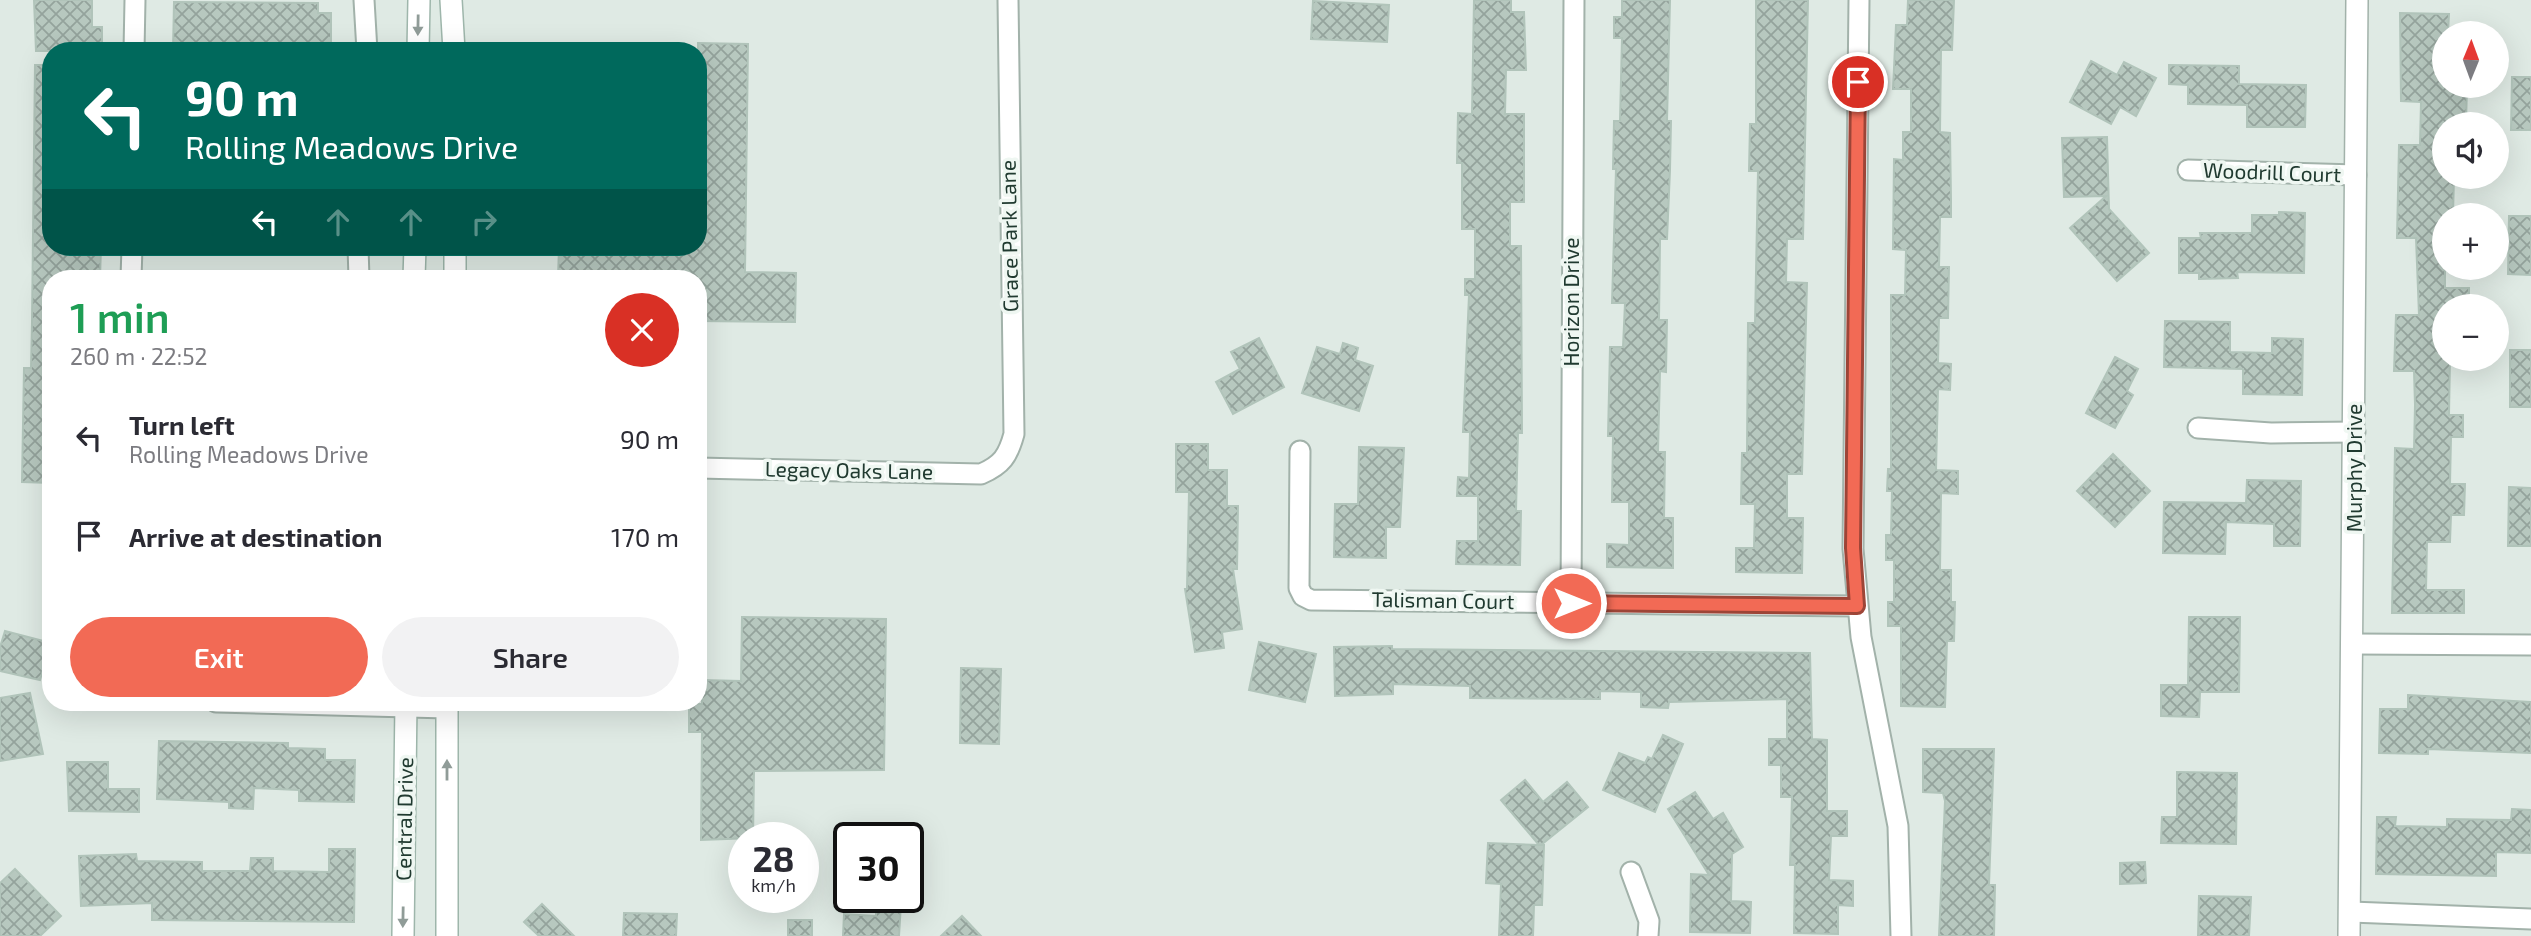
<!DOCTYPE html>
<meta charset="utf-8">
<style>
:root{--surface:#fff;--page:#f2f2f3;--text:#2b2b33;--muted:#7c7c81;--accent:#f26a55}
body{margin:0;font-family:"Exo 2",sans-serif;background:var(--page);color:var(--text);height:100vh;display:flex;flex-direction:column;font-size:26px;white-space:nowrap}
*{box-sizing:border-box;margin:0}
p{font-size:23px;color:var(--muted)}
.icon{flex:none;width:38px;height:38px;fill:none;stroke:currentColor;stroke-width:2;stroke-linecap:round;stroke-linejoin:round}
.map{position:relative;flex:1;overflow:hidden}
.side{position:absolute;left:42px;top:270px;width:665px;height:441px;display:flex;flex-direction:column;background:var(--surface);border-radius:28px;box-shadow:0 7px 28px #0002}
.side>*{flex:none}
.hud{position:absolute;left:42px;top:42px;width:665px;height:214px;border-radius:28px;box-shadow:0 7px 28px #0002;background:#00695c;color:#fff;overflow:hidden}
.needle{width:46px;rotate:1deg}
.tools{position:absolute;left:2432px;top:21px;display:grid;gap:14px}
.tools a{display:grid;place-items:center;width:77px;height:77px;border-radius:50%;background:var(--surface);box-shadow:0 7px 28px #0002;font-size:35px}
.speed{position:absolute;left:728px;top:822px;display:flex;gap:14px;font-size:35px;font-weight:700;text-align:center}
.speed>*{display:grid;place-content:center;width:91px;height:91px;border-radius:50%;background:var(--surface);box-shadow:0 7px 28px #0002;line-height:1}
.speed small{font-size:18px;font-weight:400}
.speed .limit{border:4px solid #111;border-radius:10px;background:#fff;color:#111}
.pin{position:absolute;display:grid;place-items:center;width:60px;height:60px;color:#fff;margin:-30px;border:4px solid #fff;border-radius:50%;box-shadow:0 2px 7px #0007}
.me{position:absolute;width:77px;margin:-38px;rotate:90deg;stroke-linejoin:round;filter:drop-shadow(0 0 5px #0008)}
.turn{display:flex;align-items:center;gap:24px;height:147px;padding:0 28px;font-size:32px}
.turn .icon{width:91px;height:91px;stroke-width:2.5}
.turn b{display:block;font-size:49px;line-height:60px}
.lanes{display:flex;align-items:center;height:66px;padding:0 28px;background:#0003;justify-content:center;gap:35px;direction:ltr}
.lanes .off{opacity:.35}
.round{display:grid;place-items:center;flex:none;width:74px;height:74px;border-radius:37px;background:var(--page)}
.overview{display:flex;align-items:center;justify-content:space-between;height:119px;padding:0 28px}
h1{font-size:42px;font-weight:600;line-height:52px;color:#1e9e55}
.action{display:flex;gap:14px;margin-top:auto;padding:14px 28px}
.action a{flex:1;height:80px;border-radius:42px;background:var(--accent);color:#fff;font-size:28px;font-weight:600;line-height:80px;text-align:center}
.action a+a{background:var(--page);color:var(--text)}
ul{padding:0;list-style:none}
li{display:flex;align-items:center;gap:21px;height:98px;padding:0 28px}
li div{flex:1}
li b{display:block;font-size:26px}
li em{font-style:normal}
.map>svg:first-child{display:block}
.building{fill:url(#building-cross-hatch);stroke:#b1c4ba;stroke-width:2}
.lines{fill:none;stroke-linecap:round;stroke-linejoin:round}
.minor-casing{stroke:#a2b2aa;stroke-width:23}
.tertiary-casing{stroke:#a2b2aa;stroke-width:24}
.secondary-casing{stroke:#9eb6ab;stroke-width:24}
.minor{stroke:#fff;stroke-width:19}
.tertiary{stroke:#fff;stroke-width:21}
.secondary{stroke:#fff;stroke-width:21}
.oneway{fill:#909c98}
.route-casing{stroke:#9d4537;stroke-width:18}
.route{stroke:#f26a55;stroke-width:12}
.labels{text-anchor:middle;stroke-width:7;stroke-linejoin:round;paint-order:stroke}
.street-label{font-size:21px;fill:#203a30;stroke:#eff7f2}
</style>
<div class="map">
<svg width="2531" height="936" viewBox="0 0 2531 936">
<defs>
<pattern id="building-cross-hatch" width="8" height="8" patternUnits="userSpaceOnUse" patternTransform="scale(1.75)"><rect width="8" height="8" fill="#b7c8bf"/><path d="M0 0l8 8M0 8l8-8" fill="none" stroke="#94a39c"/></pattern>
</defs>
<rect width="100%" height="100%" fill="#dfeae4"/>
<!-- building -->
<g class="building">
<polygon points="34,0 92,0 92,27 102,27 102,51 36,51"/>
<polygon points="1474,0 1511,0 1511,12 1524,12 1526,70 1506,70 1505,114 1524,114 1524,202 1510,202 1510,246 1521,246 1522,433 1518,433 1516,511 1521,511 1520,565 1456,564 1457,541 1478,541 1478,496 1457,496 1458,477 1469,478 1470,432 1463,432 1469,295 1465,295 1465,279 1475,279 1475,229 1462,229 1462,163 1457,163 1458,113 1472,114"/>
<polygon points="1622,0 1670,0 1667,121 1671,121 1670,170 1667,239 1660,239 1659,320 1667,320 1666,372 1660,371 1658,452 1665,452 1664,518 1673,518 1673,568 1607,567 1607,544 1629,545 1629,502 1612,502 1613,436 1608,436 1610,347 1623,347 1625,303 1612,303 1616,169 1613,169 1614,121 1620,121 1622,38 1614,38 1614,17 1622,17"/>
<polygon points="1756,0 1808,0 1803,239 1787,239 1786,282 1807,283 1802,474 1787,474 1787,518 1803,518 1802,573 1736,572 1736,548 1754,548 1755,504 1741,504 1742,453 1747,453 1748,323 1755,323 1758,171 1749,171 1750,124 1756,124"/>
<polygon points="1908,0 1954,0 1952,50 1941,50 1940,132 1950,133 1951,200 1951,217 1940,217 1939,267 1949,267 1948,318 1939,318 1938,363 1951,364 1950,390 1938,389 1936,470 1958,471 1958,494 1941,493 1940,570 1951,570 1951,602 1955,602 1954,641 1947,641 1945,707 1901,706 1901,626 1888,626 1888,602 1894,602 1894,560 1886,560 1886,535 1891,535 1892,491 1887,491 1888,469 1891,469 1891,295 1905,295 1906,250 1893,249 1894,159 1903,160 1903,132 1911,132 1911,89 1893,89 1894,68 1896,25 1907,25"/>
<polygon points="1313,1 1389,5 1387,42 1311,39"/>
<polygon points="174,2 318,3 318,13 331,13 331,51 173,51"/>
<polygon points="2400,13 2449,14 2448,33 2445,33 2445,86 2467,86 2466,124 2445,124 2445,177 2454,177 2453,215 2445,215 2445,288 2469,288 2469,306 2445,306 2445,359 2450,359 2449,415 2463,415 2463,437 2451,437 2450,484 2465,484 2464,515 2451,515 2450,542 2427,542 2426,590 2464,590 2464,613 2392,613 2395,448 2414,449 2415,405 2414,371 2394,371 2396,315 2419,315 2416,238 2397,238 2399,145 2420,145 2421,102 2401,101"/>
<polygon points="698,43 748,44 745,272 796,273 795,322 698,321 698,278 558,278 559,247 698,247"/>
<polygon points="2091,61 2117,75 2124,62 2156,78 2136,116 2120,107 2111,124 2070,102"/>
<polygon points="35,65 51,65 51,247 101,247 100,278 51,278 51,483 22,482 24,368 31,368 32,322"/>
<polygon points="2169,65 2239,66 2239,84 2306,85 2305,127 2247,127 2247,105 2188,104 2188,85 2169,84"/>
<polygon points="2512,77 2531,77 2531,130 2511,130"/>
<polygon points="2107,137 2109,209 2149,253 2117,281 2070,228 2106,196 2064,197 2062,138"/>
<polygon points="2279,212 2305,213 2304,273 2237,272 2238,278 2199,279 2199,273 2179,273 2179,238 2201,238 2200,233 2252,233 2252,215 2279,215"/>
<polygon points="2509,216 2531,216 2531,275 2508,274"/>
<polygon points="2165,321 2230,322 2230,352 2272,353 2272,338 2303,339 2302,395 2243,394 2243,369 2164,367"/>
<polygon points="1259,338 1284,387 1233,414 1216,382 1240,369 1231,352"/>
<polygon points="1343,343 1358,348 1355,360 1373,366 1359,411 1302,393 1317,347 1340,354"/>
<rect x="2510" y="350" width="21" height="57"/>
<polygon points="2115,357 2138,369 2127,391 2133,395 2115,428 2086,413"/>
<polygon points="1176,444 1208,444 1208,470 1227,470 1227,506 1238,506 1237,569 1233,569 1242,629 1222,632 1224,648 1195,652 1185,589 1187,589 1189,492 1176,492"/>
<polygon points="1359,447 1404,448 1400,527 1386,527 1386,558 1334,557 1335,504 1358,504"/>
<polygon points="2113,454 2150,491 2115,527 2077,491"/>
<polygon points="2247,480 2301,481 2300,546 2274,546 2274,524 2226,522 2225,554 2163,553 2164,502 2246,503"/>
<polygon points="2509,487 2531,488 2531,546 2508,546"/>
<polygon points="742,617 886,619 884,770 754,771 753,838 701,840 702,732 689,732 689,704 702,704 702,680 741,681"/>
<polygon points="2189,617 2240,617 2239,692 2200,692 2199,717 2161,716 2161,685 2188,685"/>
<polygon points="5,631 51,643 40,680 0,671 0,647"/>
<polygon points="1259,642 1316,654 1305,702 1249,690"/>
<polygon points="1392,646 1392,649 1810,653 1812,739 1827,740 1827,811 1847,811 1847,836 1831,836 1829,880 1853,881 1853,906 1838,905 1838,934 1794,933 1795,865 1790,865 1792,797 1781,797 1781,765 1769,765 1769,739 1787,739 1787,699 1669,702 1668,708 1641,707 1641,692 1600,691 1600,699 1470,698 1470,686 1393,684 1393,694 1335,696 1334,647"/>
<polygon points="961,668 1001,669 999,744 960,743"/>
<polygon points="30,693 43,754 0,761 0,698"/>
<polygon points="2408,695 2531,702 2531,753 2428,749 2428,754 2379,753 2380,709 2408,709"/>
<polygon points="1663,735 1683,744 1655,812 1603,790 1619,753 1645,763 1648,757 1652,759"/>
<polygon points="159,741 288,743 288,748 325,749 325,760 355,760 354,802 299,801 299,790 254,788 253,809 229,808 229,802 157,799"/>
<polygon points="1923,749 1994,749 1989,885 1995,885 1994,936 1939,936 1945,801 1943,793 1923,792"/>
<polygon points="67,762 108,762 108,789 139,789 139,812 69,811"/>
<polygon points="2177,772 2237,773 2236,844 2161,843 2162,817 2177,817"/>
<polygon points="1525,780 1543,802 1567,782 1588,807 1541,845 1544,845 1542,905 1534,905 1533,936 1499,936 1501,884 1486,883 1488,843 1539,845 1501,800"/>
<polygon points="1695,792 1713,819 1723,813 1743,847 1732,854 1731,901 1751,902 1750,933 1690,932 1691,874 1709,875 1668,809"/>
<polygon points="2512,809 2531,810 2531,853 2496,852 2496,876 2376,874 2377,817 2396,817 2395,826 2447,827 2447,819 2511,820"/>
<polygon points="329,849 355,849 354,922 152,920 152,903 81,906 79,856 136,854 137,861 202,862 202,871 250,871 251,858 273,858 273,871 329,872"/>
<polygon points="2145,862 2146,883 2120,884 2120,863"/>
<polygon points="15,869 61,916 40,936 0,936 0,883"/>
<polygon points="2199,896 2251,897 2249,936 2198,936"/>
<polygon points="876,902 901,903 899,936 843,936 844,914 876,916"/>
<polygon points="542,904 574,936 539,936 524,922"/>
<polygon points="624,913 677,914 676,936 623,936"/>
<polygon points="962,916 981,936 941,936"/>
<rect x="788" y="920" width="24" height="16"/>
</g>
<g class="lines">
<defs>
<g id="minor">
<polyline points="364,0 367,51"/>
<polyline points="1859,0 1853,549 1861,637 1898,826 1901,936"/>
<polyline points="134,51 135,0"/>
<polyline points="2188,170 2356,175"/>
<polyline points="358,247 359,278"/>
<polyline points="131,278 132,247"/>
<polyline points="2198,428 2271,433 2355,432"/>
<polyline points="1300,451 1299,588 1303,596 1311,600 1857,606"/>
<path d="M698 468 981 474C1002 465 1008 456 1014 434L1008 0"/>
<polyline points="1571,603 1574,0"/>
<polyline points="2354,644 2531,645"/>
<polyline points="216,702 447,708"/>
<polyline points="1631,872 1649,921 1648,936"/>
<polyline points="2351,912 2531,919"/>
</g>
<polyline id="tertiary" points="2349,936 2357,0"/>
<g id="secondary">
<polyline points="451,0 454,51"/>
<polyline points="418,51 419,0"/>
<polyline points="414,278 415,247"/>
<polyline points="455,278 455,247"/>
<polyline points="403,936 406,702"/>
<polyline points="447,936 447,702"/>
</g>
</defs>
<!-- minor casing -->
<use href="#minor" class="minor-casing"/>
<!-- tertiary casing -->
<use href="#tertiary" class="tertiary-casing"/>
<!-- secondary casing -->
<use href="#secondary" class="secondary-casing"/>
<!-- minor -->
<use href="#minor" class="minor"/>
<!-- tertiary -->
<use href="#tertiary" class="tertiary"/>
<!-- secondary -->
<use href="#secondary" class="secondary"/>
</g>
<!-- one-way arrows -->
<defs><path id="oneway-solid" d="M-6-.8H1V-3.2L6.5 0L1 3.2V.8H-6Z" transform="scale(1.75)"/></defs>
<g class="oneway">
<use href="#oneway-solid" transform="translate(418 25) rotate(91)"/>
<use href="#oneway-solid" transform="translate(447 770) rotate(-90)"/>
<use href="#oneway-solid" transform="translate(403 917) rotate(91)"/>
</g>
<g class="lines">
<defs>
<polyline id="route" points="1571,603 1857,606 1853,548 1858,82"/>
</defs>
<!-- route casing -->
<use href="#route" class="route-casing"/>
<!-- route -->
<use href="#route" class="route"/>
</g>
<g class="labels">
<!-- street labels -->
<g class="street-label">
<text transform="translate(2272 173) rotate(2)" y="7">Woodrill Court</text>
<text transform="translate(1010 236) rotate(-91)" y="7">Grace Park Lane</text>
<text transform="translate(1572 302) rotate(-90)" y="7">Horizon Drive</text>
<text transform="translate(2355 468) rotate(-90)" y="7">Murphy Drive</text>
<text transform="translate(849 471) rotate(1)" y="7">Legacy Oaks Lane</text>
<text transform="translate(1443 601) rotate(1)" y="7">Talisman Court</text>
<text transform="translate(405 819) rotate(-89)" y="7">Central Drive</text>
</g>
</g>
</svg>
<div class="tools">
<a><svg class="needle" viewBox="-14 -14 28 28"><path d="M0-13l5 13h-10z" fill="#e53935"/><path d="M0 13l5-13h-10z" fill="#7c7c81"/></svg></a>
<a><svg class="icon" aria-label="sound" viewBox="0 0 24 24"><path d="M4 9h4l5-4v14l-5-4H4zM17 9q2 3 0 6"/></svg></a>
<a>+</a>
<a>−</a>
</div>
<div class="speed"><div>28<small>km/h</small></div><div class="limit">30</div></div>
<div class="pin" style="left:1858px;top:82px;background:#d93025"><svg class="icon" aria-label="arrive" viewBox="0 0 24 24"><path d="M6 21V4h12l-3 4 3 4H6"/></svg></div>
<svg class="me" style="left:1571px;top:603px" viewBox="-20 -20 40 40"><circle r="17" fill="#f26a55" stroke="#fff" stroke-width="3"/><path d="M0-11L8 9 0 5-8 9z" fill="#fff"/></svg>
<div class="hud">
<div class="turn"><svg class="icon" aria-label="left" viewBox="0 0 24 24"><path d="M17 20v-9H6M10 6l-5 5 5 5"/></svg><div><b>90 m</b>Rolling Meadows Drive</div></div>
<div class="lanes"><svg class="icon" aria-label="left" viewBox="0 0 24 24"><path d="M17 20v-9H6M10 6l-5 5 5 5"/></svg><svg class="icon off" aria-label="ahead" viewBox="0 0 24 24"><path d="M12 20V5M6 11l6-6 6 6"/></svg><svg class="icon off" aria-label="ahead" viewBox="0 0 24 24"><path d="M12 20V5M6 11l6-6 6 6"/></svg><svg class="icon off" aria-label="right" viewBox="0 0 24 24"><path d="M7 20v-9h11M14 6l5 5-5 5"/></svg></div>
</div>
<section class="side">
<div class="overview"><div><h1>1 min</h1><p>260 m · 22:52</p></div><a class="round" style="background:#d93025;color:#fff"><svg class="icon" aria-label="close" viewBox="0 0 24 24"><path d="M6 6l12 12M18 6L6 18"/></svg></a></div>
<ul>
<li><svg class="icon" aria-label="left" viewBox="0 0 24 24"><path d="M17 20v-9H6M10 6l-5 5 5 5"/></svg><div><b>Turn left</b><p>Rolling Meadows Drive</p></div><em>90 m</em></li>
<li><svg class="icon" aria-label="arrive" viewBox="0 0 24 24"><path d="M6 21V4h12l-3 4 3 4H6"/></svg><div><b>Arrive at destination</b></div><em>170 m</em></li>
</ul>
<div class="action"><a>Exit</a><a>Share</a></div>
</section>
</div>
